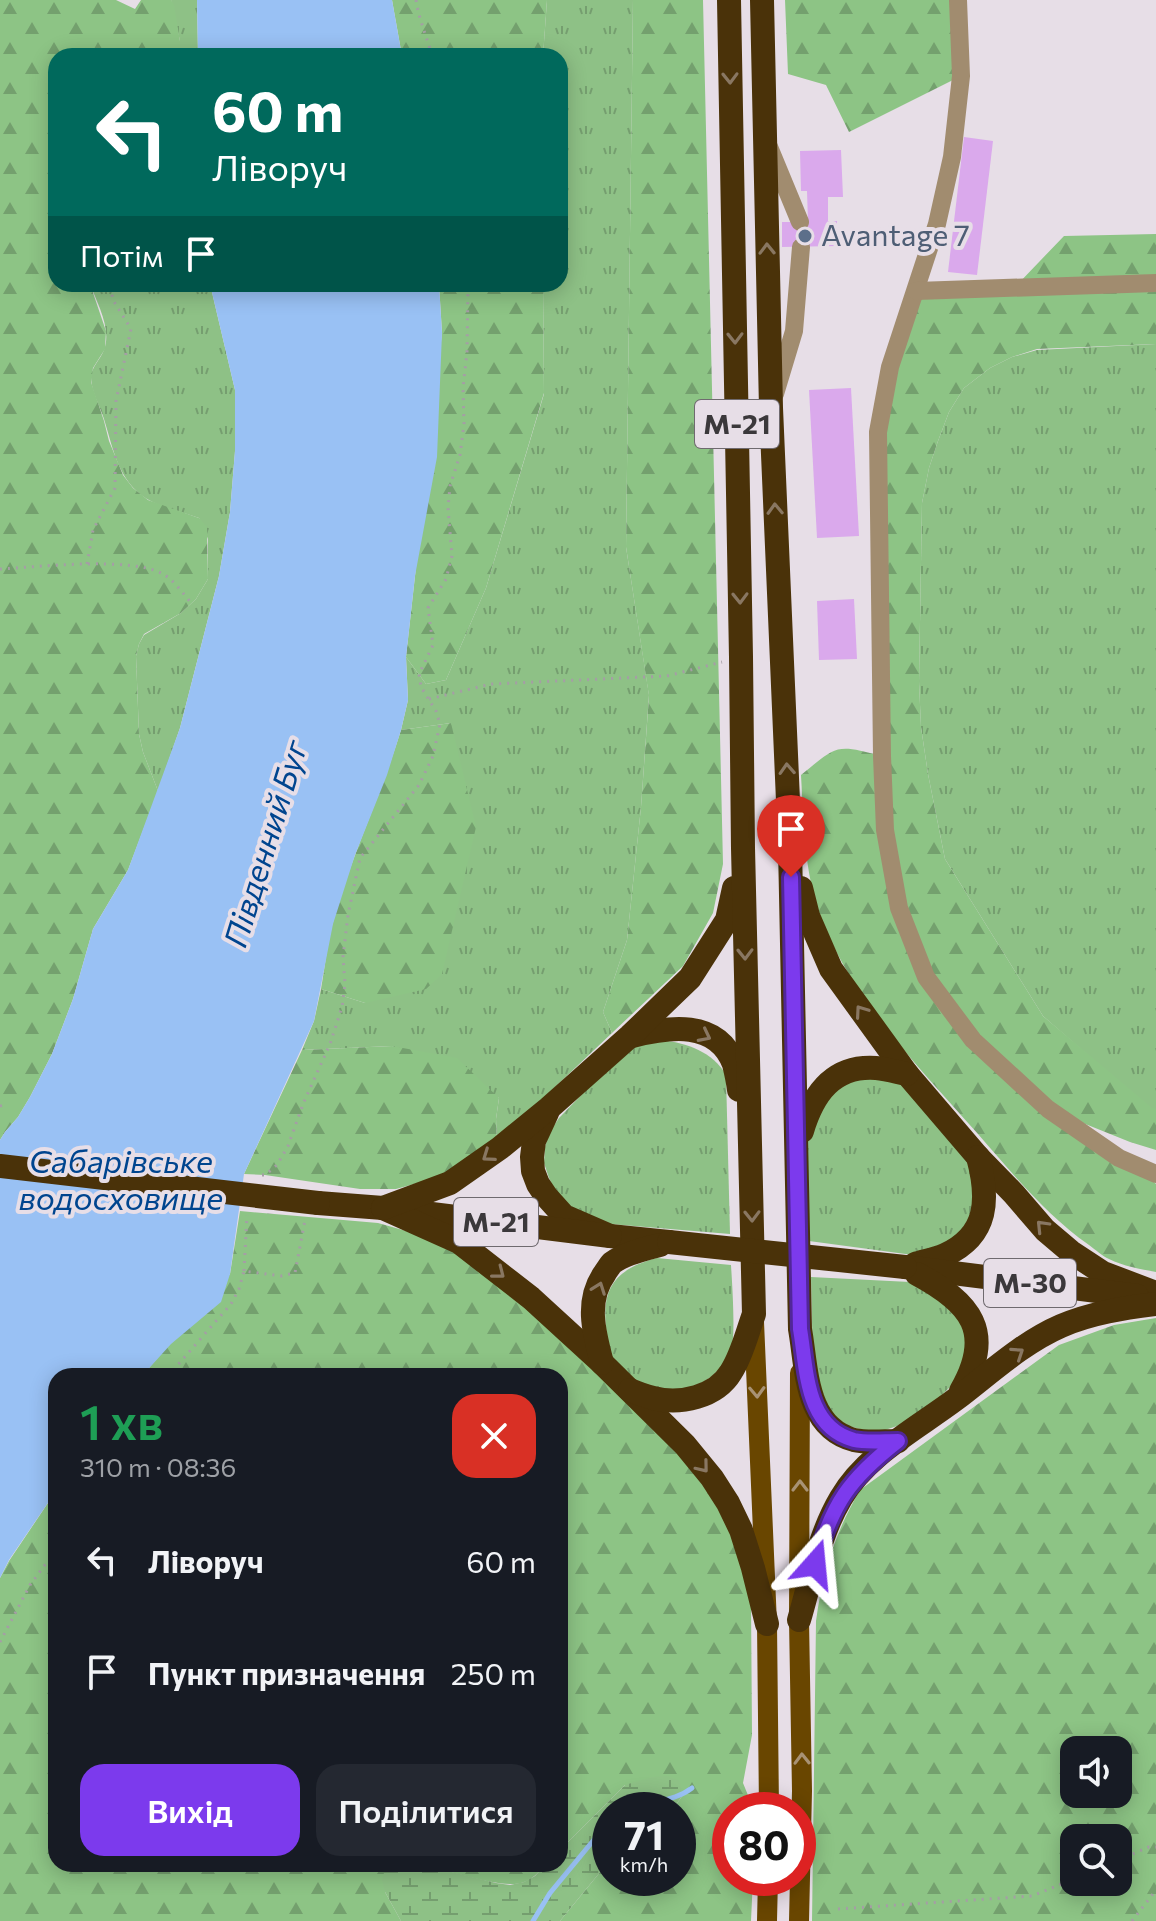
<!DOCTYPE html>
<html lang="uk">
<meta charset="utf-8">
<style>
:root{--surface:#171b24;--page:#242831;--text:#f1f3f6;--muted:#9ea1a6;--accent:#7c3aed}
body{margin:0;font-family:Commissioner,sans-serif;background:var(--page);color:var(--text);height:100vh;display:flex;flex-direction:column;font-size:30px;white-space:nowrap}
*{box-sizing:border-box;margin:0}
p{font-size:26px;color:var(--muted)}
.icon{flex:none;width:44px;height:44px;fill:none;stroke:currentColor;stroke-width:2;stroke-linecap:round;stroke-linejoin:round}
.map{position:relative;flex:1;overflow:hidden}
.details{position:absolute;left:48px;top:1368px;width:520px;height:504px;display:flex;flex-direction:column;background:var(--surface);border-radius:24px;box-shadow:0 4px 20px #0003}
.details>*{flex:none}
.top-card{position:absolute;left:48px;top:48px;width:520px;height:244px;border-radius:24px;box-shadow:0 4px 20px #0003;background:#00695c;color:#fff;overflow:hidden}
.buttons{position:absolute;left:1060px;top:1736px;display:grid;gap:16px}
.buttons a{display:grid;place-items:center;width:72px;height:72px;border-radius:16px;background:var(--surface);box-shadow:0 4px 20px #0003;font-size:40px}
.speed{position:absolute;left:592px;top:1792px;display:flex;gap:16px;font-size:40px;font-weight:700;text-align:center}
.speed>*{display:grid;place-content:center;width:104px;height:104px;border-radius:50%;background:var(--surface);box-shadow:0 4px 20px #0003;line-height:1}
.speed small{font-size:20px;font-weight:400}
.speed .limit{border:12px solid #d22;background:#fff;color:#111}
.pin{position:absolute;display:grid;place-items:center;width:68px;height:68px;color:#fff;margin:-82px -34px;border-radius:50% 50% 50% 0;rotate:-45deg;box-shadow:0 0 8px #0007}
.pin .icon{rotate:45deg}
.me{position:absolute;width:88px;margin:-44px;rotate:18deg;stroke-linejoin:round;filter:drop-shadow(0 0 6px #0008)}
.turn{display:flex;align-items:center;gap:28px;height:168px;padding:0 32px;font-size:36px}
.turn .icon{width:104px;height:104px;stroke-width:2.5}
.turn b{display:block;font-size:56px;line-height:68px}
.then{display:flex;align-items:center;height:76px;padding:0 32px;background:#0003;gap:16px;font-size:30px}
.round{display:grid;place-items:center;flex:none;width:84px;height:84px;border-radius:24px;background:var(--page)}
.summary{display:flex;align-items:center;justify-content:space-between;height:136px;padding:0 32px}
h1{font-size:48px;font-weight:600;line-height:60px;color:#1e9e55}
.cta{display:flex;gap:16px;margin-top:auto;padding:16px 32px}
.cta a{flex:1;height:92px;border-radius:24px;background:var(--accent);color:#fff;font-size:32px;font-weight:600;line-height:92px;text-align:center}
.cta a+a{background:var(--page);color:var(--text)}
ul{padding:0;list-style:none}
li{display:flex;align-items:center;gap:24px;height:112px;padding:0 32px}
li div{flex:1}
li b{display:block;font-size:30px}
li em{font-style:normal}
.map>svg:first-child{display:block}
.grass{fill:url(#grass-tufts)}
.forest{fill:url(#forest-firs);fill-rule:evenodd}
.wetland{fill:url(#wetland-marsh)}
.water{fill:#99c1f4}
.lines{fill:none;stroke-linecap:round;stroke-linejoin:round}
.stream{stroke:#99c1f4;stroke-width:5}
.building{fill:#daa9ec}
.path{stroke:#a59ea5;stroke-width:3;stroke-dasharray:2 6;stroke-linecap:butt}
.minor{stroke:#a18c6f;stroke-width:18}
.major{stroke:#694600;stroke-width:20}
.highway{stroke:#4a3209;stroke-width:24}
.highway-bridge{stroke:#4a3209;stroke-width:24}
.oneway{stroke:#897762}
.oneway2{stroke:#a89274}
.route-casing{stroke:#51269a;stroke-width:20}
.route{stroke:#7c3aed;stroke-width:14}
.service-dot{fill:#5c6f8a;stroke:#e7dee7;stroke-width:3}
.labels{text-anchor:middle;stroke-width:8;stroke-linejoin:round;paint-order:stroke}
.shield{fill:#e7dee7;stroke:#6f6a6f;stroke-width:2}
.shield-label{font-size:28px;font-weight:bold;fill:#3b383b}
.service-label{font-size:30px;fill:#4e5e75;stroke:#e7dee7;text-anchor:start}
.water-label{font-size:32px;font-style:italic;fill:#00458f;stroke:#e7dee7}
</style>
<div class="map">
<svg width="1156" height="1921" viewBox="0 0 1156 1921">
<defs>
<pattern id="grass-tufts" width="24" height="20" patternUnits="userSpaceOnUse" patternTransform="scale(2)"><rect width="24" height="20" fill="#8ec186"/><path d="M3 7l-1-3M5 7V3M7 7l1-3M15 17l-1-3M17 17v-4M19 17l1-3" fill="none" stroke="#759e6f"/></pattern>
<pattern id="forest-firs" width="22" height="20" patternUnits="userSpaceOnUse" patternTransform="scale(2)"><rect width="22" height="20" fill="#8dc485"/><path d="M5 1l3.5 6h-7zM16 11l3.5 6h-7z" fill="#74a06e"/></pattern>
<pattern id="wetland-marsh" width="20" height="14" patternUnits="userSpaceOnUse" patternTransform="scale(2)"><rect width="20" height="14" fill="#8ec186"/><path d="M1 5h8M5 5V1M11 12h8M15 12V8" fill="none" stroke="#759e6f"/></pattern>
</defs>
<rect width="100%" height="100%" fill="#e7dee7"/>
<!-- grass -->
<g class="grass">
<polygon points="171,0 197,0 198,56 180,56 180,41"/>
<polygon points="547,0 633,0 626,547 649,695 641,807 627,940 603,1012 612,1033 497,1142 496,1119 499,1098 392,1046 302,1050 314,1021 321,989 365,1003 451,723 401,730 408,700 406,657 426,684 446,680 486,588 544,394 543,284 560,284 560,56 543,56"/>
<path d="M90 284H210L235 390V451L230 512 219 576 180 728 158 791 143 752 139 734 136 656 139 644 144 635 181 613 196 599 208 579V539L199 518C183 512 162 508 147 499 118 481 113 448 104 419 100 406 91 391 91 377 92 366 100 360 104 350 112 329 97 303 90 284Z"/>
<polygon points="1156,344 1156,1110 1151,1110 1043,1016 945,859 928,774 921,727 919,682 922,503 929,468 938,441 949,412 964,388 990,368 1012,357 1037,350"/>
<path d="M661 1040C687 1043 713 1052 726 1075L730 1234 610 1224 576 1211 557 1195 549 1178 544 1163 545 1147 549 1133 559 1118 626 1049Z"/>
<polygon points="894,1076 975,1169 977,1208 958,1240 913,1255 809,1241 806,1147 809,1132 841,1079"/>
<path d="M657 1258 731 1265C732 1282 736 1337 731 1350 711 1400 646 1401 615 1362 607 1352 607 1340 606 1327 601 1285 619 1268 657 1258Z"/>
<polygon points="811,1277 910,1282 952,1308 964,1330 967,1351 953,1384 939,1398 900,1425 885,1430 867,1431 849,1426 831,1415 813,1367"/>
</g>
<!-- forest -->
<g class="forest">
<polygon points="0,0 116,0 135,9 141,0 171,0 174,5 180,41 180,56 56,56 56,284 90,284 106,331 105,349 93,368 91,382 104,421 109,441 123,475 133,488 148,500 199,518 207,527 208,579 196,599 181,613 144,634 139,644 136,656 139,734 143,752 158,791 128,870 93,929 73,999 52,1054 30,1097 18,1117 5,1132 0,1140"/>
<polygon points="392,0 547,0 543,56 402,56"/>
<polygon points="633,0 703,0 723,864 713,913 683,966 612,1033 603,1012 627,940 641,807 649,696 626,547"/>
<polygon points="785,0 958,0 961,76 849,132 826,85 788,74"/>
<path d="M1156 234V344L1037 349 1012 357 990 368 964 388 949 412 938 441 929 468 922 503 919 682 921 727 928 774 945 859 1043 1016 1152 1108 1156 1109V1150L1130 1142 1053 1111 1139 1168 1156 1184V1272C1140 1269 1123 1266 1109 1259 1102 1256 1096 1250 1089 1245 1046 1215 1012 1173 978 1134 922 1071 860 1008 826 930 804 881 804 828 801 775 838 745 835 744 882 756L877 454 916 291 1013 289 1064 236Z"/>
<polygon points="439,284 543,284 544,393 486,588 446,680 426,684 406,657 442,333"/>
<path d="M451 723 476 827 442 974 426 989 365 1003 321 989C325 967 327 944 333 922 351 856 381 795 401 730Z"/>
<polygon points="392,1046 457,1058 499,1098 496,1119 497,1142 447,1175 396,1189 360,1189 265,1175 244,1174 302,1050"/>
<polygon points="240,1211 378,1223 417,1234 458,1252 551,1328 706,1482 732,1535 751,1602 752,1735 743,1783 754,1810 730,1810 730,1878 753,1878 751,1921 560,1921 610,1860 610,1878 678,1878 678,1810 672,1810 683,1795 625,1785 560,1850 560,1376 142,1376 230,1274"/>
<path d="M1156 1318V1921H812L816 1621C823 1571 835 1533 860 1490L1059 1345 1114 1325ZM1074 1750H1118V1794H1074ZM1074 1838H1118V1882H1074Z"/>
<polygon points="56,1491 56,1864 390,1864 385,1869 385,1892 401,1921 0,1921 0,1578 9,1561"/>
<path d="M420 1864H546C539 1872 532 1880 521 1883 502 1889 443 1869 420 1864Z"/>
</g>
<!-- wetland -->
<polygon class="wetland" points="666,1776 679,1780 683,1795 672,1810 610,1810 610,1860 560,1921 401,1921 385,1892 382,1880 385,1869 390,1864 420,1864 496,1883 510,1885 524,1882 535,1876 546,1864 560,1864 560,1850 625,1785 652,1777"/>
<!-- water -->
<g class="water">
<polygon points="197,0 392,0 402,56 198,56"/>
<polygon points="210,284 439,284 442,333 437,457 415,576 406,657 408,700 401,730 387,775 355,855 333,924 314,1021 244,1174 230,1274 221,1302 171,1344 142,1376 56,1376 56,1491 9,1560 0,1578 0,1140 5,1132 18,1117 30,1097 52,1054 73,999 93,929 128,870 180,728 219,576 230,512 235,451 235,390"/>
</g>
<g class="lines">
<!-- stream -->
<g class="stream">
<path d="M632 1810C652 1801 675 1801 692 1788"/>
<polyline points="533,1921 550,1893 602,1830 610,1824"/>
</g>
</g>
<!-- building -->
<g class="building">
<polygon points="964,137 993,141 977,275 948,272"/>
<polygon points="841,150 843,197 828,197 828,221 837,221 837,246 782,247 782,222 808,222 807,191 801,191 800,151"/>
<polygon points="851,388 859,536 817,538 809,390"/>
<polygon points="854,599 857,659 819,660 817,601"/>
</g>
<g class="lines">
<!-- path -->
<g class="path">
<path d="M416 0C419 20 427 37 432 56"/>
<polyline points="87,564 93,530 115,488 116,401 131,329 113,300 110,284"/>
<path d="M0 569C38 567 131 556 163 574 174 580 184 595 193 605"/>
<polyline points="429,699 491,684 667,676 722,662"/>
<polyline points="0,1106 5,1105"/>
<polyline points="262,1175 265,1175 277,1165 288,1146 303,1104 330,1044 342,1007 345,984 343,957 348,915 360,858 419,785 433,756 440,724 436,711 421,687 419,674 433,645 428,608 446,579 452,556 448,508 450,486 460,455 464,424 463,388 467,352 468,284"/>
<polyline points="244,1271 247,1215"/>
<polyline points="168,1376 231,1304 239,1289 244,1271 281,1276 295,1273 305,1220"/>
<polyline points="0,1642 30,1585 53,1554 56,1543"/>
<polyline points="1118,1860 1149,1847 1156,1847"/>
<polyline points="838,1909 1032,1896 1074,1879"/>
<polyline points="1132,1921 1156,1890"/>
</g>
<!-- minor -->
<g class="minor">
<polyline points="958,0 961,76 952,157 937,224 890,367 878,432 882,756 885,830 899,908 926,977 973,1040 1048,1109 1119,1158 1156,1174"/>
<polyline points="769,147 800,222"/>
<polyline points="916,291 1156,283"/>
<polyline points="775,394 794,331 801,247"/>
</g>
<!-- major -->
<g class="major">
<polyline points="754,1322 767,1624 769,1810"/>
<polyline points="767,1921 768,1878"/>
<polyline points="799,1921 802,1791 799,1620 800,1373"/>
</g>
<!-- highway -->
<g class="highway">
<path d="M762 0 771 408 790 847 800 1329C807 1369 805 1427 854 1440 867 1443 884 1441 898 1441"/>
<polyline points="801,888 808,916 831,969 907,1074 978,1157 1014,1194 1045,1230 1071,1252 1103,1273 1156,1293"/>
<path d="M632 1036C668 1027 717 1019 734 1064 736 1072 738 1081 739 1090"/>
<polyline points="547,1113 534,1141 532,1157 533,1171 538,1184 546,1196 564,1216 610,1236 669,1242"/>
<path d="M802 1131C813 1094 833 1065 876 1068 887 1069 897 1072 907 1074"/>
<polyline points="318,1203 383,1208 610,1236"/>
<polyline points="383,1208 459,1242 531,1298 602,1363 685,1445 712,1478 728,1503 741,1530 753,1568 767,1624"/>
<polyline points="383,1208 450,1183 500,1148 549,1108 630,1036 690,978 727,920 734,888"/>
<path d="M915 1264C925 1261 936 1259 945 1255 989 1235 989 1198 978 1157"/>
<polyline points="905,1267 1137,1296"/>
<path d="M917 1274C971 1303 995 1332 961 1391"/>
<path d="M602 1363C594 1333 585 1300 605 1273 606 1271 611 1264 612 1263 625 1253 645 1249 660 1245"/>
<path d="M630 1390C637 1393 645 1396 653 1398 680 1405 716 1397 731 1372 742 1355 747 1333 754 1314L743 848 741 657 729 0"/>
<path d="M799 1620C811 1579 819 1535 841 1498 866 1455 916 1429 956 1399 989 1374 1022 1343 1061 1326 1091 1313 1124 1308 1156 1304"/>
</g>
<!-- highway-bridge -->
<g class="highway-bridge">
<polyline points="0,1166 318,1203"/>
<polyline points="669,1242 905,1267"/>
</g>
</g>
<!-- one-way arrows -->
<defs><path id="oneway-chevron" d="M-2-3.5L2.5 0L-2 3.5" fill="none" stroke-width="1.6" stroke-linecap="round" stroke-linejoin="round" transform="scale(2)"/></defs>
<g class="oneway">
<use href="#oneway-chevron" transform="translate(730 78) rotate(89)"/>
<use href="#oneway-chevron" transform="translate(767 249) rotate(-91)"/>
<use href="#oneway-chevron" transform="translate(735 338) rotate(89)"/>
<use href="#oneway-chevron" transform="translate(775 509) rotate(-92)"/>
<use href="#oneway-chevron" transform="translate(740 598) rotate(89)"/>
<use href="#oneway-chevron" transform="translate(787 769) rotate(-93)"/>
<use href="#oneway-chevron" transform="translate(745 954) rotate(89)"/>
<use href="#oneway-chevron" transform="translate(861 1011) rotate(-125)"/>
<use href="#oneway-chevron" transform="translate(705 1036) rotate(27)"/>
<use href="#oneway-chevron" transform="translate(488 1156) rotate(145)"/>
<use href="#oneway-chevron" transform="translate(752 1216) rotate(89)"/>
<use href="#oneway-chevron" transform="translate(1042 1226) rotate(-134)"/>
<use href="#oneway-chevron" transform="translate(499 1273) rotate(38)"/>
<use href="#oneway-chevron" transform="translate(599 1288) rotate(-70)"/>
<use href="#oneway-chevron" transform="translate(1018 1353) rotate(-34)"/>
<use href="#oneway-chevron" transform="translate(703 1467) rotate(51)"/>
</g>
<g class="oneway2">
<use href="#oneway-chevron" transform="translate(757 1392) rotate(88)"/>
<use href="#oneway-chevron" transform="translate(800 1486) rotate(-90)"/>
<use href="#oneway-chevron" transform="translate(802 1759) rotate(-91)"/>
</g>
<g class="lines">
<defs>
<path id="route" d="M791 877 800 1329C807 1369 805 1427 854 1440 867 1443 884 1441 898 1441 849 1479 832 1504 815 1564"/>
</defs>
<!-- route casing -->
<use href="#route" class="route-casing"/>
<!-- route -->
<use href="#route" class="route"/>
</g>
<!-- markers -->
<circle class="service-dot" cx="805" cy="236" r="8"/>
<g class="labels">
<!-- shield labels -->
<g class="shield">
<rect x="695" y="400" width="84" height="48" rx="6"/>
<rect x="454" y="1198" width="84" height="48" rx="6"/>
<rect x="984" y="1259" width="92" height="48" rx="6"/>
</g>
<g class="shield-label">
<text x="737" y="434">М-21</text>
<text x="496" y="1232">М-21</text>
<text x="1030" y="1293">М-30</text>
</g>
<!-- service labels -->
<g class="service-label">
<text x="821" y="246">Avantage 7</text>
</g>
<!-- water labels -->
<g class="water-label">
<text transform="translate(266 844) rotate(-73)" y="11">Південний Буг</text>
<text x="121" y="1173">Сабарівське<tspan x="121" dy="37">водосховище</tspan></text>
</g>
</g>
</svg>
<div class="buttons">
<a><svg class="icon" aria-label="sound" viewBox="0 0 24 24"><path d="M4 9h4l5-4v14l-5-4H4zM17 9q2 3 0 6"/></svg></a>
<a><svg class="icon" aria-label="search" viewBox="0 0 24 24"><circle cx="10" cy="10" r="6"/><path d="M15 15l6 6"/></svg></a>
</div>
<div class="speed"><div>71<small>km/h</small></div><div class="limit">80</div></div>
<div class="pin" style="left:791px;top:877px;background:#d93025"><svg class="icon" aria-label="arrive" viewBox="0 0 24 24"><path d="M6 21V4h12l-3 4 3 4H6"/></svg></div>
<svg class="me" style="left:815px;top:1564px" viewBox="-20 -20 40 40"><path d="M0-17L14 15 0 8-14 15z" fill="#7c3aed" stroke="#fff" stroke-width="4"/></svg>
<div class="top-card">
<div class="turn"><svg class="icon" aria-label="left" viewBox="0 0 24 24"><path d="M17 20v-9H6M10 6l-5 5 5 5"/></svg><div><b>60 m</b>Ліворуч</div></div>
<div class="then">Потім<svg class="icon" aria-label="arrive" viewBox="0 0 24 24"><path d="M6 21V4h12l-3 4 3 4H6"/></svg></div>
</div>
<section class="details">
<div class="summary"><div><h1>1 хв</h1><p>310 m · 08:36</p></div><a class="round" style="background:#d93025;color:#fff"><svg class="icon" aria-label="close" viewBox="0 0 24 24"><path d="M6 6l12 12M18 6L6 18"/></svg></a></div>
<ul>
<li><svg class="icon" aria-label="left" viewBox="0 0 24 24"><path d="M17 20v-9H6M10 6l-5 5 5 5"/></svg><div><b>Ліворуч</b></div><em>60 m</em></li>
<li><svg class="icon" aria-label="arrive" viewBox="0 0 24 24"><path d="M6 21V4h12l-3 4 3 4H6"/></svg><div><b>Пункт призначення</b></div><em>250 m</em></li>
</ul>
<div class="cta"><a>Вихід</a><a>Поділитися</a></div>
</section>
</div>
